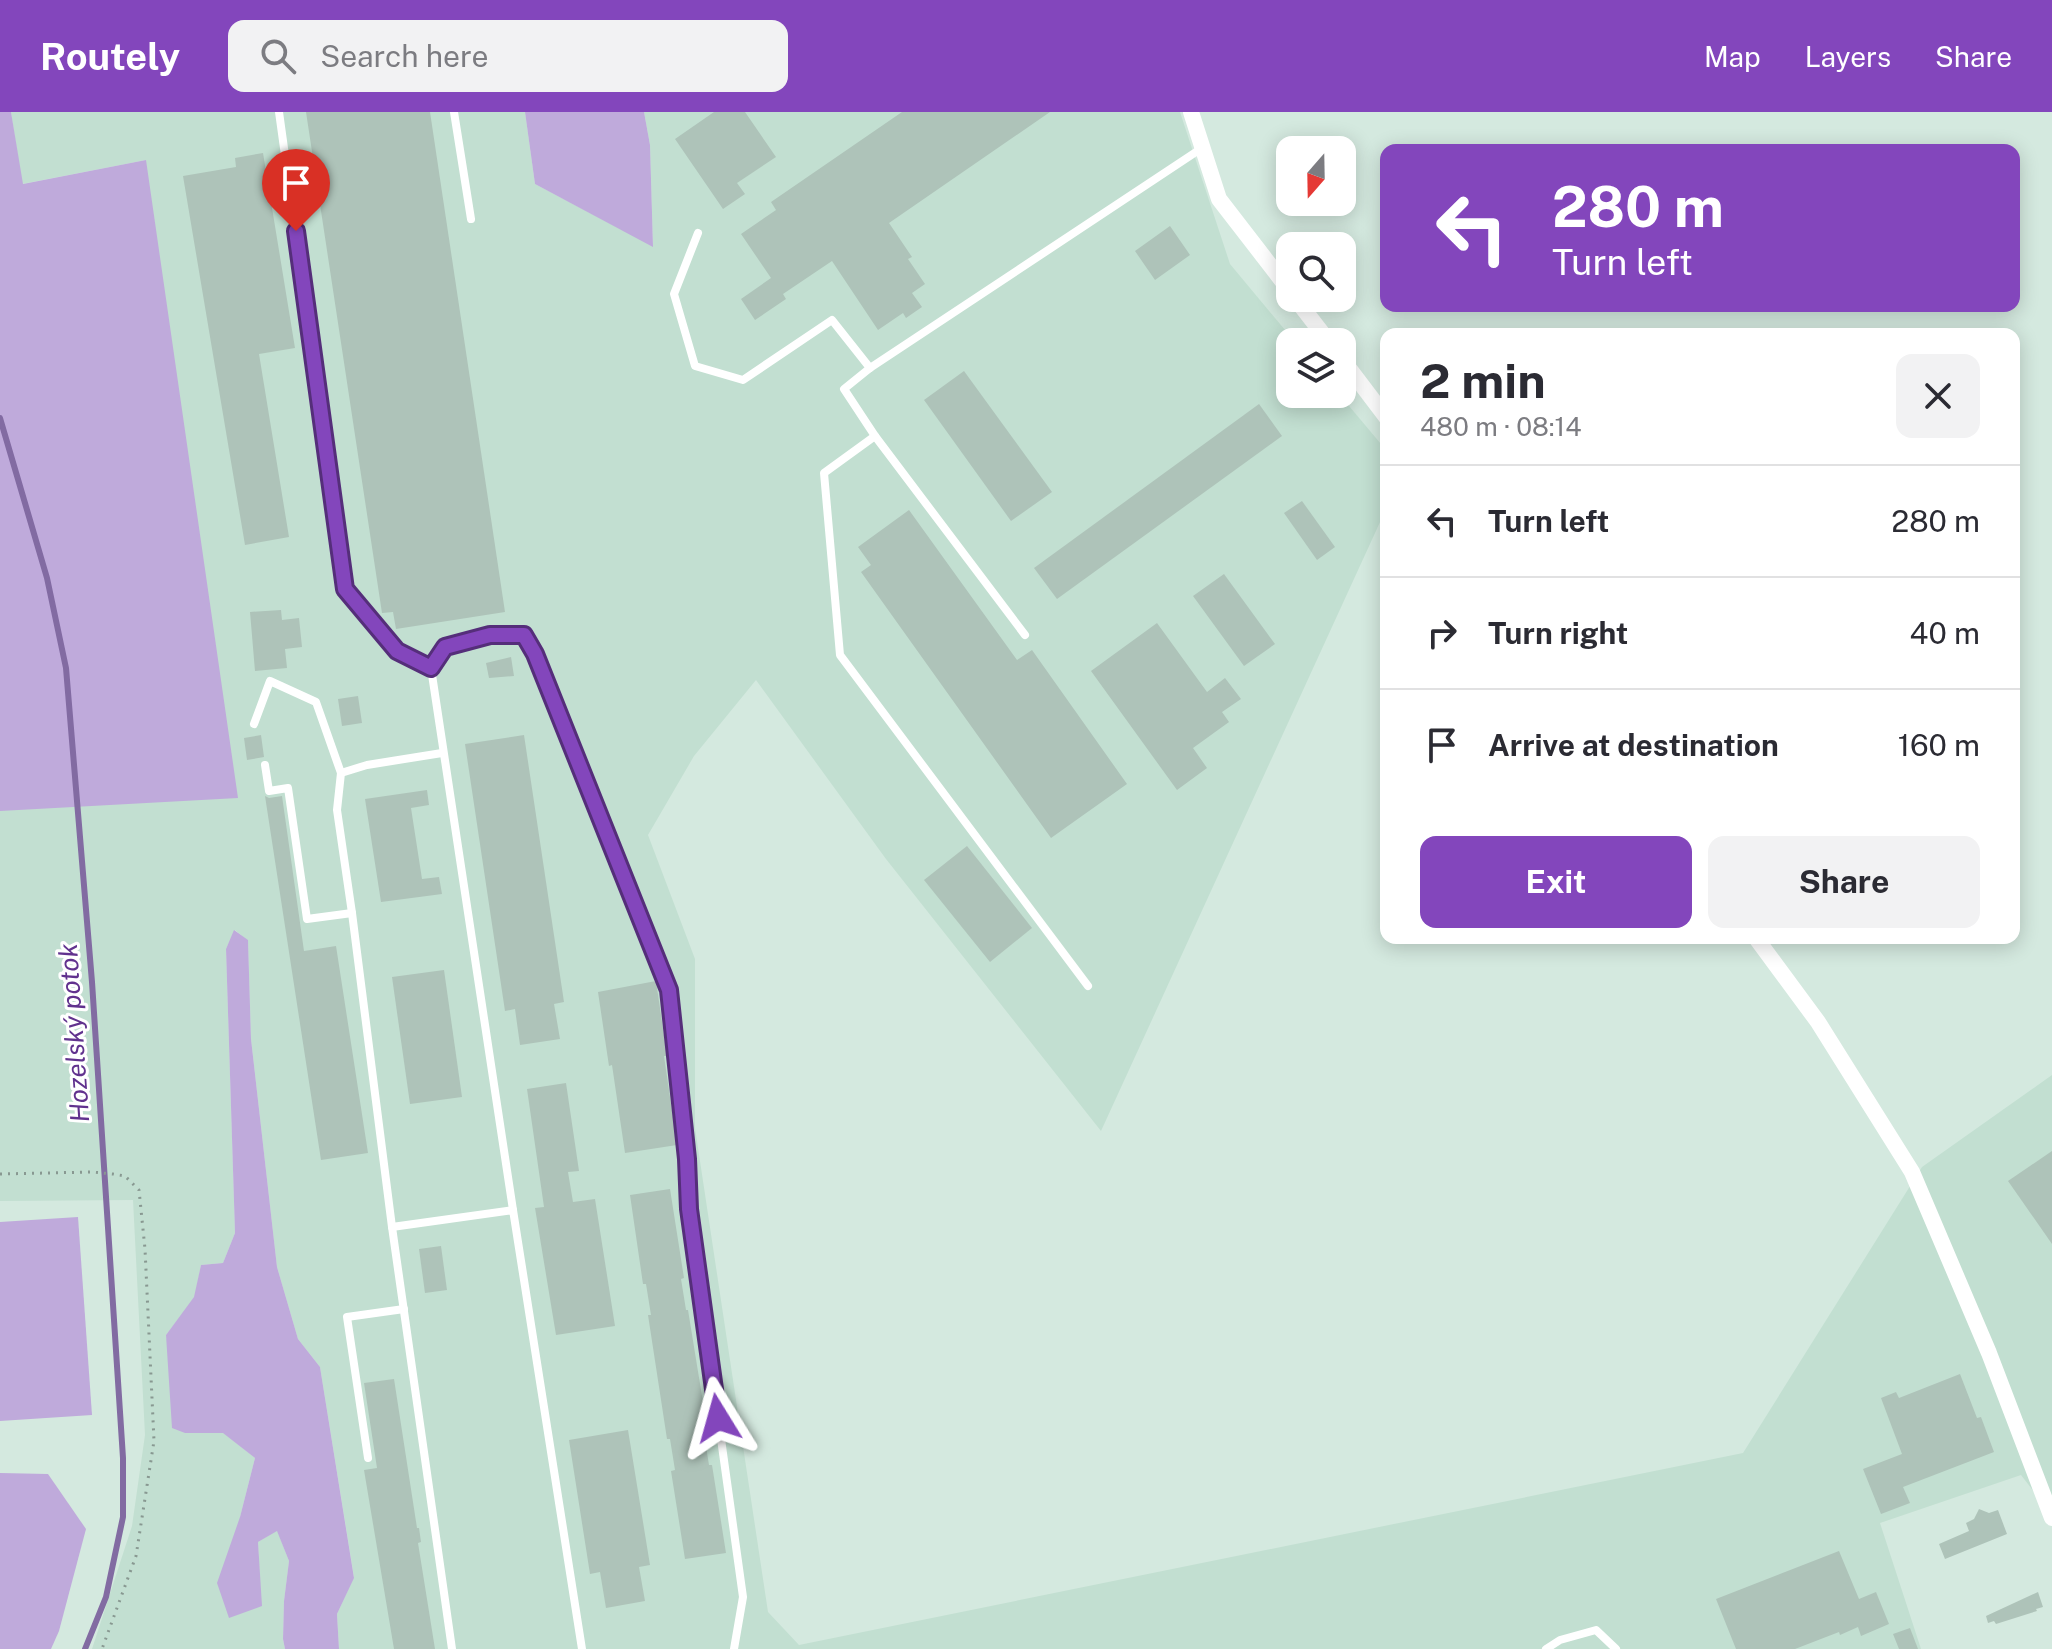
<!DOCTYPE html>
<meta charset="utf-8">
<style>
:root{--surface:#fff;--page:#f2f2f3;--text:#2b2b33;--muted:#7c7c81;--line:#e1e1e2;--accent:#8346bc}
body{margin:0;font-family:"Public Sans",sans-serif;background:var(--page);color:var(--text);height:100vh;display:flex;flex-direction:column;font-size:30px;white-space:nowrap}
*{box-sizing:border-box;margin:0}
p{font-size:26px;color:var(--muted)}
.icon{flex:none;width:44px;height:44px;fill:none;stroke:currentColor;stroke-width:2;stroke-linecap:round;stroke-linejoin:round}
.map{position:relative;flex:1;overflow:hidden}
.details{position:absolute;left:1380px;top:216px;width:640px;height:616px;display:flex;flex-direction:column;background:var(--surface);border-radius:16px;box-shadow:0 4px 20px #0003}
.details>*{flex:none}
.banner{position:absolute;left:1380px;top:32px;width:640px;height:168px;border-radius:16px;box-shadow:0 4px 20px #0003;background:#8346bc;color:#fff;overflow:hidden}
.needle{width:52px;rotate:200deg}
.tools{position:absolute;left:1276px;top:24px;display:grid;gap:16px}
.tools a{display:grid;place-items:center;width:80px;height:80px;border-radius:16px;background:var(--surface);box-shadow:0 4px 20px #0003;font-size:40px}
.pin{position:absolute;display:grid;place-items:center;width:68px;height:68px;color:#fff;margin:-82px -34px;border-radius:50% 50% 50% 0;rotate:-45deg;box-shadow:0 0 8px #0007}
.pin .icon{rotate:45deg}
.me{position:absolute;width:88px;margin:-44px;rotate:352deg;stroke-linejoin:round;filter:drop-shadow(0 0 6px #0008)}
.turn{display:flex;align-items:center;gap:28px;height:168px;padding:0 40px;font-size:36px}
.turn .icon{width:104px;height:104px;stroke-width:2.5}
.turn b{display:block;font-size:56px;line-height:68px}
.round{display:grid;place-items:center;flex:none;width:84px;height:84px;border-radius:16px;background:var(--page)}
.headline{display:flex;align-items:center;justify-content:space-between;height:136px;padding:0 40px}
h1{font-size:48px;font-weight:700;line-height:60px}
.primary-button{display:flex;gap:16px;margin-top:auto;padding:16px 40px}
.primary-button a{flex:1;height:92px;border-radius:16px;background:var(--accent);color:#fff;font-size:32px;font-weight:700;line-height:92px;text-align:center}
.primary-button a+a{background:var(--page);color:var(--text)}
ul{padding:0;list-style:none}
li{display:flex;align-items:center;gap:24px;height:112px;padding:0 40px;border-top:2px solid var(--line)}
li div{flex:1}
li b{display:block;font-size:30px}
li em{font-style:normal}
header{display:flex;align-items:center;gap:48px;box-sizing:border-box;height:112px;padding:0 40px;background:var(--accent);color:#fff}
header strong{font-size:38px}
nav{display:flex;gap:44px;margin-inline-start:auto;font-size:28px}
.search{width:560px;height:72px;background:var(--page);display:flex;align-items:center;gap:20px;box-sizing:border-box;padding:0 28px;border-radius:16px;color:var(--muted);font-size:30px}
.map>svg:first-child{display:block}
.built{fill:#c2dfd1}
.green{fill:#bfaadb}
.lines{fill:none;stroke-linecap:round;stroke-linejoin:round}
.stream{stroke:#826ba2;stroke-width:6}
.building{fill:#aec3b9}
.path{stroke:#889891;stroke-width:3;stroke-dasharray:2 6;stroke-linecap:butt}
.lane{stroke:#fff;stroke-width:8}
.street{stroke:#fff;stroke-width:16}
.route-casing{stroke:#552e7a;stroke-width:20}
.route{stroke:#8346bc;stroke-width:14}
.labels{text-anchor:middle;stroke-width:6;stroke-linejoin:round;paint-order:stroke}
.water-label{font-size:26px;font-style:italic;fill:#61328e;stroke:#fff}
</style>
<header>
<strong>Routely</strong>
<div class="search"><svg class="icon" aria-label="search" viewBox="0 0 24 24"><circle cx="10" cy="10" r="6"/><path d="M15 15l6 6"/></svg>Search here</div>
<nav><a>Map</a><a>Layers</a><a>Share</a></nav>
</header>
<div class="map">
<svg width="2052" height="1537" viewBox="0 0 2052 1537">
<rect width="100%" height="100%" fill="#d4e9df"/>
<!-- built -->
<polygon class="built" points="11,0 525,0 535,72 653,134 650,33 644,0 1180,0 1230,152 1295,230 1290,230 1290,282 1339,282 1386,338 1386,397 1101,1019 886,747 756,568 694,644 648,723 695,847 695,1016 768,1500 799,1533 1743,1341 1922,1055 2052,963 2052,1403 2021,1363 1880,1411 1921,1537 339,1537 337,1502 354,1465 320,1255 298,1227 277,1155 251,927 248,829 235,818 226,837 235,1121 223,1151 201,1153 195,1185 166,1223 185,1321 223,1320 255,1346 240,1405 261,1494 258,1430 277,1418 289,1449 284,1489 283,1527 285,1537 92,1537 132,1414 145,1323 133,1088 0,1089 0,698 146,48 22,72"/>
<!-- green -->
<g class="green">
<polygon points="0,0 11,0 23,72 146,48 238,686 0,699"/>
<polygon points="525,0 644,0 650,33 653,135 535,72"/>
<polygon points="234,818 248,828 251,927 277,1155 298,1227 320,1255 354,1466 337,1502 339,1537 285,1537 283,1527 284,1489 289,1449 277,1419 258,1430 262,1494 229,1506 217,1471 240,1405 255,1346 223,1321 185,1321 172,1316 166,1223 194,1185 201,1153 223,1151 235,1121 226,837"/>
<polygon points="78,1105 92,1303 0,1309 0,1110"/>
<polygon points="0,1361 48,1362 86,1417 59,1519 51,1537 0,1537"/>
</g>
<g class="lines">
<!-- stream -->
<polyline class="stream" points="0,306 47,466 66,556 92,870 123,1346 123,1405 106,1485 85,1537"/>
</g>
<!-- building -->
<g class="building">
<polygon points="306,0 430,0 505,500 396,517 393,500 382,501"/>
<polygon points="714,0 745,0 776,45 737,71 745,82 723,97 675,27"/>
<polygon points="902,0 1050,0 889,111 912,145 908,147 925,172 912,181 922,195 906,206 903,201 878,218 832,149 783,182 786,187 755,208 741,187 771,166 741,122 776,98 771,90"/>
<polygon points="263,41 295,236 259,242 289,425 245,433 183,64 236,55 235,46"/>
<polygon points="1170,114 1190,143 1155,168 1135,139"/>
<polygon points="964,259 1052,380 1011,409 924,288"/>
<polygon points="1259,292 1282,324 1057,487 1034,456"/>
<polygon points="1302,389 1335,435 1317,448 1284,401"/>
<polygon points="909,398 1017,548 1032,538 1127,672 1051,726 861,460 871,453 858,435"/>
<polygon points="1224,462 1275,532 1244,554 1193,484"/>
<polygon points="281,498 282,508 299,506 302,535 285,537 287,556 255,559 250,500"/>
<polygon points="1157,511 1207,580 1225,566 1241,587 1222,600 1229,610 1193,636 1207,656 1177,678 1091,559"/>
<polygon points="511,545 514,564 489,566 486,551"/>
<polygon points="358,584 362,611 342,614 338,587"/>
<polygon points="261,623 264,645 247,648 244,626"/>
<polygon points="524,623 564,890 554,892 560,927 520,933 515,897 505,899 465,632"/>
<polygon points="427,678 429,693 411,696 422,767 439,765 442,782 381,790 365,687"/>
<polygon points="265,684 269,686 282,684 304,839 336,834 368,1041 321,1048"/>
<polygon points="967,734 1032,816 990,850 924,768"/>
<polygon points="444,858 462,985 410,992 392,865"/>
<polygon points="656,869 667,944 664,944 677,1033 625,1041 612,953 609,954 598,880"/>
<polygon points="566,971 579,1059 568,1060 573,1090 595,1087 615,1214 556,1223 535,1096 544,1095 527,977"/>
<polygon points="2052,1039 2052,1132 2008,1069"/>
<polygon points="670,1077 684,1166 681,1167 686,1198 688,1198 708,1321 704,1322 709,1353 712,1353 726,1441 685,1447 671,1359 675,1358 670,1327 667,1327 648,1203 651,1203 646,1172 643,1172 630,1083"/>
<polygon points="441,1134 447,1178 425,1181 419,1137"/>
<polygon points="1960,1262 1977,1306 1981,1305 1994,1340 1903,1375 1910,1391 1881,1402 1863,1357 1902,1342 1881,1286 1896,1280 1899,1286"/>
<polygon points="394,1267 417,1416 419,1416 421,1430 418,1431 435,1537 394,1537 364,1358 377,1356 364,1271"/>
<polygon points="628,1318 650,1453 639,1455 645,1489 606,1496 600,1460 590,1462 569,1328"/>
<polygon points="1979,1397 1989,1401 1998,1398 2007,1422 1945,1447 1939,1432 1969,1419 1966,1411 1974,1407"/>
<polygon points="1839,1439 1859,1487 1876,1480 1889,1512 1861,1524 1858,1515 1840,1523 1839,1520 1795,1537 1736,1537 1716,1487"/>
<polygon points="2038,1480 2043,1495 2036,1497 2037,1499 1996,1512 1994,1509 1988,1511 1986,1504"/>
<polygon points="1910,1516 1918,1537 1899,1537 1893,1522"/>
</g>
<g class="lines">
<!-- path -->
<polyline class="path" points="0,1062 92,1060 113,1062 125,1064 139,1078 145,1137 154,1329 136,1444 102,1537"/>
<!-- lane -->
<g class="lane">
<polyline points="279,0 345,477 397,539 431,556"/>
<polyline points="454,0 471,107"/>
<polyline points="698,121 674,182 695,254 743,268 832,208 870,256"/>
<polyline points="875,324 824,361 840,543 1088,874"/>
<polyline points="1025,523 875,324 844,277 870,256 1202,36"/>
<polyline points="254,612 270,569 316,590 341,661"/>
<polyline points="265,653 269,679 288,676 307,807 352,801"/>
<polyline points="513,1098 431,556 445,535 490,523 524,523 535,542 669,878 687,1047 689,1097 743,1485 734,1537"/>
<polyline points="392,1115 352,801 337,698 341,661 367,653 442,641"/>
<polyline points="368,1346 347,1205 404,1197"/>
<polyline points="452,1537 392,1115 513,1098 582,1537"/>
<polyline points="1546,1537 1560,1528 1596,1518 1616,1537"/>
</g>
<!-- street -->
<g class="street">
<polyline points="1191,0 1219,87 1290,179"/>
<polyline points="1295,186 1329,230"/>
<polyline points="1342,247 1386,305"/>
<polyline points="1756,826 1818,910 1912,1060 1989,1241 2052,1406"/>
</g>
</g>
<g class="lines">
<defs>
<polyline id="route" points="296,119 345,477 397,539 431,556 445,535 490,523 524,523 535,542 669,878 687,1047 689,1097 718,1306"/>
</defs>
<!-- route casing -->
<use href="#route" class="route-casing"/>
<!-- route -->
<use href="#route" class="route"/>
</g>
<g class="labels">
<!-- water labels -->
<g class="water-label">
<text transform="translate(74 921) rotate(-94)" y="9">Hozelský potok</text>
</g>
</g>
</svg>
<div class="tools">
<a><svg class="needle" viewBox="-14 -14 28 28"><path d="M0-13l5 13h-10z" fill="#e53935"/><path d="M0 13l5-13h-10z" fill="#7c7c81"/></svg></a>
<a><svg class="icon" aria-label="search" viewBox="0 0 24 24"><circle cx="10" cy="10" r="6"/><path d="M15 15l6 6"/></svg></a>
<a><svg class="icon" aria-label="layers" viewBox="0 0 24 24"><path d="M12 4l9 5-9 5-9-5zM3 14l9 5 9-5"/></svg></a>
</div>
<div class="pin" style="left:296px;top:119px;background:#d93025"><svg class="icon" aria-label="arrive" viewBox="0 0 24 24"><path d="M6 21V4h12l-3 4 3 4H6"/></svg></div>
<svg class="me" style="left:718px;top:1306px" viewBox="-20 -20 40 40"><path d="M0-17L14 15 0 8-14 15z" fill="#8346bc" stroke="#fff" stroke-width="4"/></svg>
<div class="banner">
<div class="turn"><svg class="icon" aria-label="left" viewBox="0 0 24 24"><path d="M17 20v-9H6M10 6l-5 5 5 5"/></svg><div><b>280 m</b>Turn left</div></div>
</div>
<section class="details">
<div class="headline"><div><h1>2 min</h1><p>480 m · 08:14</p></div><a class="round"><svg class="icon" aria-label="close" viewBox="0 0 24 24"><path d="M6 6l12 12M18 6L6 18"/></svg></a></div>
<ul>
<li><svg class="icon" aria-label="left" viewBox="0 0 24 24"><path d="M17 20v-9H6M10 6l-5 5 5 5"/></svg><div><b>Turn left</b></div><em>280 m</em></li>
<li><svg class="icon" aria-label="right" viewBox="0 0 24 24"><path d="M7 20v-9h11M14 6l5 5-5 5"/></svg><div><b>Turn right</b></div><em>40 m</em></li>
<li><svg class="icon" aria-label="arrive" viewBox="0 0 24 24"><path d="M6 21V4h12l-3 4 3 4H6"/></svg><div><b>Arrive at destination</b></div><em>160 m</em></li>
</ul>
<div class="primary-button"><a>Exit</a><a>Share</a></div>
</section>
</div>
